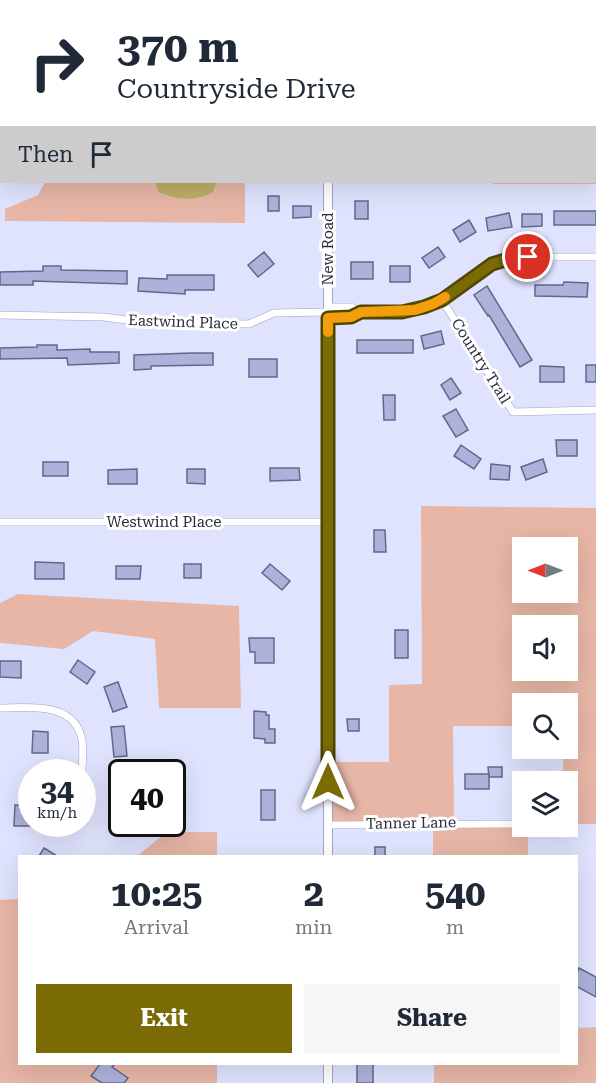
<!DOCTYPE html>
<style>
:root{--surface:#fff;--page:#f6f6f7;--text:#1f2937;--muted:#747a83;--accent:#7a6b04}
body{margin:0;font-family:"Roboto Serif",serif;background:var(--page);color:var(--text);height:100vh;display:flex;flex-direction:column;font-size:22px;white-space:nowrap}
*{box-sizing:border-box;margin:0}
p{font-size:20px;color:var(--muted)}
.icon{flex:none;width:33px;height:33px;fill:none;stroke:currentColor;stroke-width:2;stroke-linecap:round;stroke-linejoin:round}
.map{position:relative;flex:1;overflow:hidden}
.panel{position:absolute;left:18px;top:855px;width:560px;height:210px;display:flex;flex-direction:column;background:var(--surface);border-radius:0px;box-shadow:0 6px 24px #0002}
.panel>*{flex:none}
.hud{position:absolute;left:0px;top:0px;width:597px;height:183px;box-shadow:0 6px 24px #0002;background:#fff;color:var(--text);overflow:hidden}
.needle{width:39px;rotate:270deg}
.tools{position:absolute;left:512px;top:537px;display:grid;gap:12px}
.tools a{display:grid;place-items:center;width:66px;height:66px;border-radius:0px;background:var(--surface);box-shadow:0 6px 24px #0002;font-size:30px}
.speed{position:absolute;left:18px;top:759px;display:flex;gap:12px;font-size:30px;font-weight:700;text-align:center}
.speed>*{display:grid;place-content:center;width:78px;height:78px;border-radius:50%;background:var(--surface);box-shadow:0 6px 24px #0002;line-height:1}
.speed small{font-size:15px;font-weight:400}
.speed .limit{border:3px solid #111;border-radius:9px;background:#fff;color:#111}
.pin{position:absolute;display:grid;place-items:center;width:51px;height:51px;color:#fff;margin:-26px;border:3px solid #fff;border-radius:50%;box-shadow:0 2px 6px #0007}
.me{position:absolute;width:66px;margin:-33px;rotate:0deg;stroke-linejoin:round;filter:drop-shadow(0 0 4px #0008)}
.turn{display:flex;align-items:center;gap:21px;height:126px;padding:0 18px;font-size:27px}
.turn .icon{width:78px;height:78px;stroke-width:2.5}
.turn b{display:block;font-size:42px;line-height:51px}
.then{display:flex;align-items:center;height:57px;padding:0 18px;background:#0003;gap:12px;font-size:22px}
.eta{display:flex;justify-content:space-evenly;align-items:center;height:102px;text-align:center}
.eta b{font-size:36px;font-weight:700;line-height:42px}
.button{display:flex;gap:12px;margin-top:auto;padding:12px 18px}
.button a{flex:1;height:69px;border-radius:0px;background:var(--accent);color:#fff;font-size:24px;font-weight:700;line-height:69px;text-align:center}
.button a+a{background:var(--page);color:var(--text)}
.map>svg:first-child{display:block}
.green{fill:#e7b6a6;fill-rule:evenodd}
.water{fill:#bbae65}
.building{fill:#adb2db;stroke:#63678c;stroke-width:1.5}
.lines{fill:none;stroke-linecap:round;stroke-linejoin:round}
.minor-casing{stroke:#9fa4cc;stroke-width:8}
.tertiary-casing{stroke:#9fa4cc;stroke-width:10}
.minor{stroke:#fff;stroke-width:7}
.tertiary{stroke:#fff;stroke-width:8}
.route-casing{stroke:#4f4603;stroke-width:15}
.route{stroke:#7a6b04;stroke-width:10}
.slow{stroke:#f59e0b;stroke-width:10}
.labels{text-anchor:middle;stroke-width:6;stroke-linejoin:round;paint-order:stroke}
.street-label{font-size:15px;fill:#2b2d3d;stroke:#fff}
</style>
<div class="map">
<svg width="596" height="1083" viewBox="0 0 596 1083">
<rect width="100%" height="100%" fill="#e0e3fd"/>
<!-- green -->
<g class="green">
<polygon points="328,0 596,0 596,184 493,184 493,182 596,182 596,2"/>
<path d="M45 182H155L158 192C174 200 198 202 213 192L217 182H245V223L5 221V209L38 195Z"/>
<path d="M421 506 596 508V824H567V782L563 781V749L567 748V704H522V726H453L454 823 528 827V856H433V823L328 825 327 762H389V685L422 684ZM522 548H567V592H522ZM522 626H567V670H522Z"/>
<polygon points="18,594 239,606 241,708 159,708 155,639 93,631 64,649 0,643 0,603"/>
<polygon points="167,832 217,832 217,856 137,856"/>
<polygon points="19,899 20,1064 217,1064 217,1083 0,1083 0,900"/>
<polygon points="576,1024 580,1028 596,1027 596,1083 434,1083 434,1064 576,1064"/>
</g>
<!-- water -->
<path class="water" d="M155 182H217L213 192C198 202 174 200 158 192Z"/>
<!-- building -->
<g class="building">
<rect x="268" y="196" width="11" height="15"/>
<rect x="355" y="201" width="13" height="18"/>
<polygon points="293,206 311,206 311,217 293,218"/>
<rect x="554" y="211" width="42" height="14"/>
<polygon points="509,213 512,227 488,231 486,218"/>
<polygon points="522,214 542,214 542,226 522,227"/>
<polygon points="469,220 476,232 460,242 453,230"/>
<polygon points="438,247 445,257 429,268 422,258"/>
<polygon points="264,252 274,264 258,277 248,265"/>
<rect x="351" y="262" width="22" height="17"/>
<polygon points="43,266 61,266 61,270 127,271 127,284 33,281 33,285 0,285 0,272 43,271"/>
<rect x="390" y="266" width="20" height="16"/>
<polygon points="167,275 214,275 214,290 185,290 185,294 138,291 139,278 167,279"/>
<polygon points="564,282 588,283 587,297 535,296 535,285 563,285"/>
<polygon points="487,286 532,360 520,367 489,315 488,316 474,295"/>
<polygon points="441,331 444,344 424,349 421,336"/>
<rect x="357" y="340" width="56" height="13"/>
<polygon points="37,345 57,345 57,350 90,349 90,352 119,352 119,363 68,365 67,358 0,359 0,348 37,347"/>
<polygon points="192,353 213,353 213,365 151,366 151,369 134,370 134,355"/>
<rect x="249" y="359" width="28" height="18"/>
<rect x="586" y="365" width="10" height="17"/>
<polygon points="540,366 564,367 564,382 540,382"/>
<polygon points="451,378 461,393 450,400 441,385"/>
<polygon points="383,395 395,395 395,420 384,420"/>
<polygon points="456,409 468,430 456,437 443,416"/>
<polygon points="556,440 577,440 577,456 557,456"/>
<polygon points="461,445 481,459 474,469 454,456"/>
<polygon points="543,459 547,472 526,480 521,467"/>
<rect x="43" y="462" width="25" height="14"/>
<polygon points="491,464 510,466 509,480 490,479"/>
<polygon points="270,468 299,468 300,480 270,481"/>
<polygon points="137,469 137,484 108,484 108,470"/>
<polygon points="187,469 205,469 205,484 187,483"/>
<polygon points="374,530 385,530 386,552 374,552"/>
<polygon points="35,562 64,563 64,579 35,579"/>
<rect x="184" y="564" width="17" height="14"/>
<polygon points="270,564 290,581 282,590 262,573"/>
<polygon points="116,566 141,566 140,579 116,579"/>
<rect x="395" y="630" width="13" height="28"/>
<polygon points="249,638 274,638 274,663 255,663 255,652 250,652"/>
<polygon points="78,660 95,672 87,684 70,672"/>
<polygon points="0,661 21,661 21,678 0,677"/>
<polygon points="118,682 127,707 113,712 104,687"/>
<polygon points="254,711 266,712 266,715 269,715 269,729 275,729 275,743 265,743 265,739 254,738"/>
<polygon points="347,719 359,719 359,731 348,731"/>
<polygon points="124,726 127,756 114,757 111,727"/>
<polygon points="33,731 48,732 48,753 32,753"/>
<polygon points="488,767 502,767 502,777 489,777"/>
<rect x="517" y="773" width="23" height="9"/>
<rect x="465" y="774" width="24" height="15"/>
<rect x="261" y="790" width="14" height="30"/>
<polygon points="15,805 32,806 32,826 14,826"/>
<rect x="375" y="847" width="10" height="9"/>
<polygon points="44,848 57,856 39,856"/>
<polygon points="579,968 596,977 596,997 576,986 576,975"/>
<polygon points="100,1064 115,1064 112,1067 128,1078 124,1083 102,1083 91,1076"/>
<rect x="357" y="1064" width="16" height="19"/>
</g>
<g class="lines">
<defs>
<g id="minor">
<polyline points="66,0 67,2"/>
<polyline points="242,0 243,2"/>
<polyline points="36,2 39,0"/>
<polyline points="59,2 61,0"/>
<polyline points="0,12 2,12"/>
<polyline points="0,24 2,24"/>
<polyline points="442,300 513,412 596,410"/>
<polyline points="328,307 351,307 361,312 415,310 442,300 480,272 500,261 528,257 596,257"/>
<polyline points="0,315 104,317 141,322 249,324 274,313 328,312"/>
<polyline points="328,318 351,317 361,312"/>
<polyline points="0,522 328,522"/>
<path d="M0 708C29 708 75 701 82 740 84 750 82 762 82 772"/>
<polyline points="328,825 522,824"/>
</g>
<g id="tertiary">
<polyline points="328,0 328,2"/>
<polyline points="328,856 328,182"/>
<polyline points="328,1083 328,1064"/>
</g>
</defs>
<!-- minor casing -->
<use href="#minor" class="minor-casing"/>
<!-- tertiary casing -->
<use href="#tertiary" class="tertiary-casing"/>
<!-- minor -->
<use href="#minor" class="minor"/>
<!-- tertiary -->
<use href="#tertiary" class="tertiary"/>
</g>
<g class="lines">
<defs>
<polyline id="route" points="328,782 328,318 351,317 361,312 402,312 424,307 442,300 492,264 512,258 528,257"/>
</defs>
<!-- route casing -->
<use href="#route" class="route-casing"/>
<!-- route -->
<use href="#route" class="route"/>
<!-- slow -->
<polyline class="slow" points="328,332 328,318 351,317 361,312 415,310 433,304 445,297"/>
</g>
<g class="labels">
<!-- street labels -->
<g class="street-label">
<text transform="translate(328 249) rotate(-90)" y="5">New Road</text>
<text transform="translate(183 322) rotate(2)" y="5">Eastwind Place</text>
<text transform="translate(481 361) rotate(58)" y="5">Country Trail</text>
<text x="164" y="527">Westwind Place</text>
<text transform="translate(411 823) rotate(-1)" y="5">Tanner Lane</text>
</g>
</g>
</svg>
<div class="tools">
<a><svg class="needle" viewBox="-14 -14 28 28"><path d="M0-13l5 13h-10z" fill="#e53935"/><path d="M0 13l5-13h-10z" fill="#747a83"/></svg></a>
<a><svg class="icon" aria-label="sound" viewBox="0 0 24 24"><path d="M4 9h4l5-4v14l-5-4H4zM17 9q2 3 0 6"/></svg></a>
<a><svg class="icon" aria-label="search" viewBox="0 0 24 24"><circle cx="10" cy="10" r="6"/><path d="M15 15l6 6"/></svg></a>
<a><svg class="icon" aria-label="layers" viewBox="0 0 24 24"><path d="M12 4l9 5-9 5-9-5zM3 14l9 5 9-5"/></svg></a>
</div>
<div class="speed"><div>34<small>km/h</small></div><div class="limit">40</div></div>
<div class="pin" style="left:528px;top:257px;background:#d93025"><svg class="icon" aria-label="arrive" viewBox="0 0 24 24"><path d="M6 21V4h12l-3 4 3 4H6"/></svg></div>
<svg class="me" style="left:328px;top:782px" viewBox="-20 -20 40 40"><path d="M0-17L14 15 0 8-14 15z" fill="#7a6b04" stroke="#fff" stroke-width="4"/></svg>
<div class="hud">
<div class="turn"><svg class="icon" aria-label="right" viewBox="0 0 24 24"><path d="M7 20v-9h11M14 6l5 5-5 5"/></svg><div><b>370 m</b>Countryside Drive</div></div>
<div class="then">Then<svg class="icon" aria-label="arrive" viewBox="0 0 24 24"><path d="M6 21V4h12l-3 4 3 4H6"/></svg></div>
</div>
<section class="panel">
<div class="eta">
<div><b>10:25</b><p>Arrival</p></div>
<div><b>2</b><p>min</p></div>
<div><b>540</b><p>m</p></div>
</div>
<div class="button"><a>Exit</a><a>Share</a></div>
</section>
</div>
